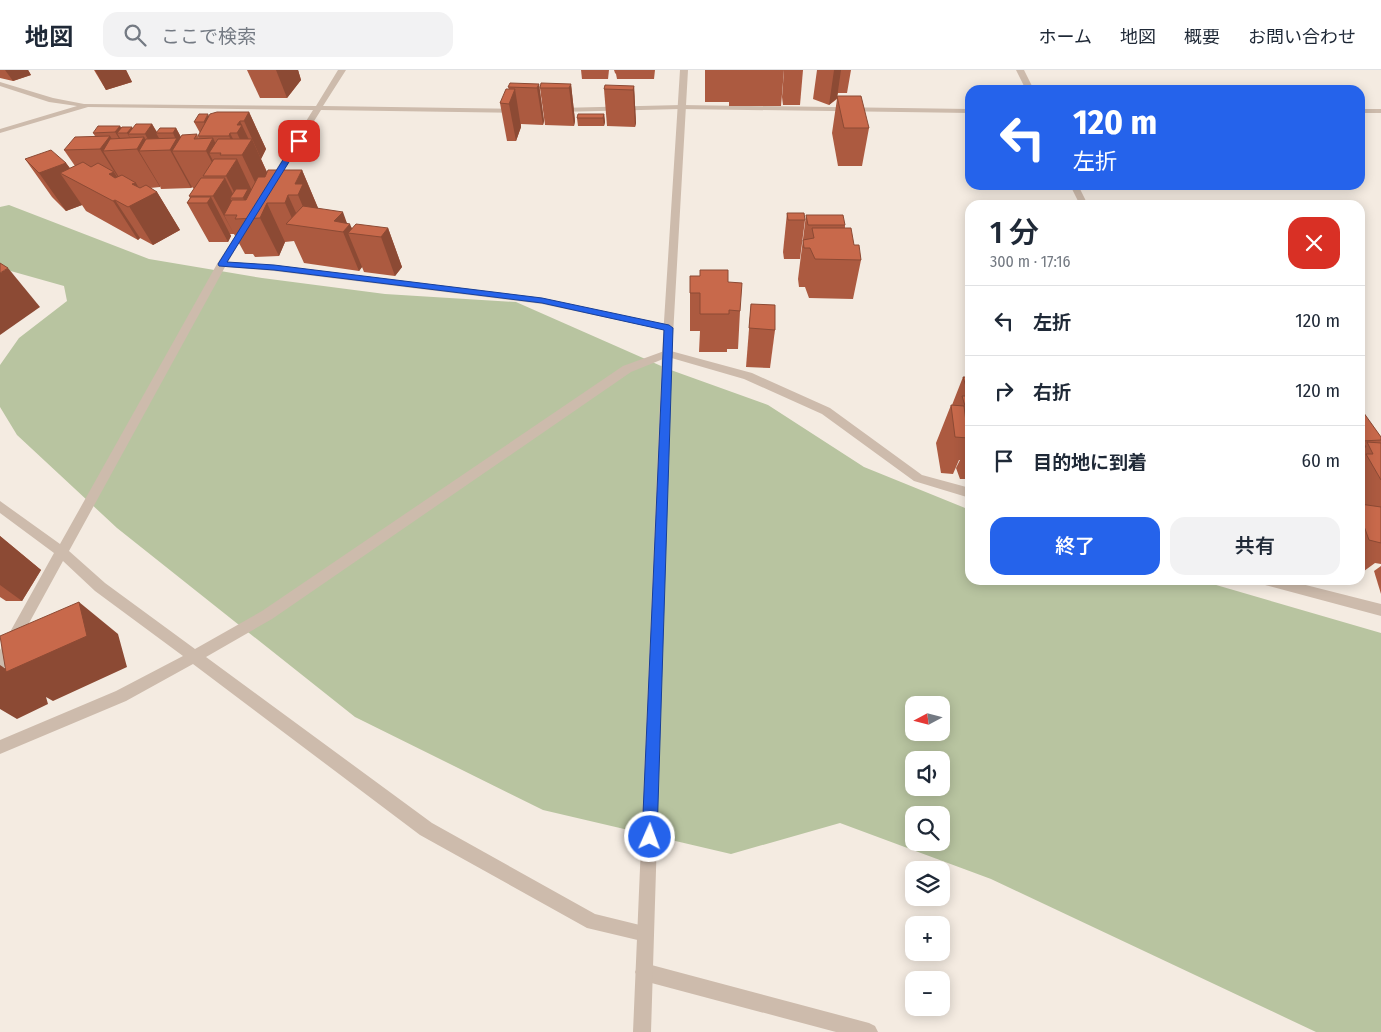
<!DOCTYPE html>
<html lang="ja">
<meta charset="utf-8">
<style>
:root{--surface:#fff;--page:#f2f2f3;--text:#1f2937;--muted:#747a83;--line:#e0e1e3;--accent:#2563eb}
body{margin:0;font-family:"Fira Sans Condensed","Noto Sans JP",sans-serif;background:var(--page);color:var(--text);height:100vh;display:flex;flex-direction:column;font-size:19px;white-space:nowrap}
*{box-sizing:border-box;margin:0}
p{font-size:16px;color:var(--muted)}
.icon{flex:none;width:28px;height:28px;fill:none;stroke:currentColor;stroke-width:2;stroke-linecap:round;stroke-linejoin:round}
.map{position:relative;flex:1;overflow:hidden}
.sheet{position:absolute;left:965px;top:130px;width:400px;height:385px;display:flex;flex-direction:column;background:var(--surface);border-radius:15px;box-shadow:0 2px 12px #0003}
.sheet>*{flex:none}
.hud{position:absolute;left:965px;top:15px;width:400px;height:105px;border-radius:15px;box-shadow:0 2px 12px #0003;background:#2563eb;color:#fff;overflow:hidden}
.needle{width:32px;rotate:263deg}
.fabs{position:absolute;left:905px;top:626px;display:grid;gap:10px}
.fabs a{display:grid;place-items:center;width:45px;height:45px;border-radius:10px;background:var(--surface);box-shadow:0 2px 12px #0003;font-size:25px}
.pin{position:absolute;display:grid;place-items:center;width:42px;height:42px;color:#fff;margin:-21px;border-radius:10px;box-shadow:0 2px 8px #0006}
.me{position:absolute;width:55px;margin:-28px;rotate:2deg;stroke-linejoin:round;filter:drop-shadow(0 0 4px #0008)}
.turn{display:flex;align-items:center;gap:18px;height:105px;padding:0 25px;font-size:22px}
.turn .icon{width:65px;height:65px;stroke-width:2.5}
.turn b{display:block;font-size:35px;line-height:42px}
.round{display:grid;place-items:center;flex:none;width:52px;height:52px;border-radius:15px;background:var(--page)}
.head{display:flex;align-items:center;justify-content:space-between;height:85px;padding:0 25px}
h1{font-size:30px;font-weight:600;line-height:38px}
.button{display:flex;gap:10px;margin-top:auto;padding:10px 25px}
.button a{flex:1;height:58px;border-radius:15px;background:var(--accent);color:#fff;font-size:20px;font-weight:600;line-height:58px;text-align:center}
.button a+a{background:var(--page);color:var(--text)}
ul{padding:0;list-style:none}
li{display:flex;align-items:center;gap:15px;height:70px;padding:0 25px;border-top:1px solid var(--line)}
li div{flex:1}
li b{display:block;font-size:19px}
li em{font-style:normal}
header{display:flex;align-items:center;gap:30px;box-sizing:border-box;height:70px;padding:0 25px;background:var(--surface);border-bottom:1px solid var(--line)}
header strong{font-size:24px}
nav{display:flex;gap:28px;margin-inline-start:auto;font-size:18px}
.search{width:350px;height:45px;background:var(--page);display:flex;align-items:center;gap:12px;box-sizing:border-box;padding:0 18px;border-radius:15px;color:var(--muted);font-size:19px}
.map>svg:first-child{display:block}
.green{fill:#b8c4a0;fill-rule:evenodd}
.lines{fill:none;stroke-linecap:round;stroke-linejoin:round}
.minor{fill:#cdbbac;fill-rule:evenodd}
.tertiary{fill:#cdbbac;fill-rule:evenodd}
.wall{fill:#ac5a40}
.shaded-wall{fill:#8c4a34}
.building{fill:#c8694b;stroke:#8c4a34}
.route{fill:#2563eb;stroke:#184099}
</style>
<header>
<strong>地図</strong>
<div class="search"><svg class="icon" aria-label="search" viewBox="0 0 24 24"><circle cx="10" cy="10" r="6"/><path d="M15 15l6 6"/></svg>ここで検索</div>
<nav><a>ホーム</a><a>地図</a><a>概要</a><a>お問い合わせ</a></nav>
</header>
<div class="map">
<svg width="1381" height="962" viewBox="0 0 1381 962">
<rect width="100%" height="100%" fill="#f4ebe1"/>
<!-- green -->
<path class="green" d="M9 135 149 189 262 208 385 224 516 232 668 299 768 335 864 397 970 440V510H1199L1381 563V962H1316L991 809 840 753 731 784 543 740 355 647 117 458 17 365 0 337V295L19 268 67 231 64 216 0 198V137ZM914 635H941V662H914ZM914 690H941V718H914ZM914 745H941V772H914Z"/>
<g class="lines">
<!-- minor -->
<g class="minor">
<polygon points="338,0 346,0 323,36 519,39 523,41 519,43 321,40 275,114 271,117 267,114 313,40 88,37 0,63 0,59 77,36 49,32 0,16 0,12 53,28 84,34 316,36"/>
<polygon points="1016,0 1024,0 1034,20 1026,20"/>
<polygon points="681,35 970,39 970,43 681,39 559,42 555,40 559,38"/>
<rect x="1360" y="39" width="21" height="4"/>
<polygon points="1070,115 1078,115 1088,135 1080,135"/>
<polygon points="246,152 250,155 228,192 274,195 542,228 669,255 674,258 669,261 542,234 274,201 225,197 69,481 105,513 195,579 262,541 623,296 667,280 752,303 830,338 922,405 970,418 970,428 914,411 822,344 744,309 668,287 631,302 272,549 206,587 432,753 595,844 652,858 654,864 652,870 646,872 587,858 420,765 193,594 126,631 0,684 0,670 116,621 183,586 95,521 63,491 5,597 0,599 0,580 54,483 0,443 0,431 60,474 217,194 242,155"/>
<polygon points="1259,510 1286,510 1381,534 1381,546 1265,515 1260,514"/>
<polygon points="644,893 869,953 875,956 878,962 836,962 644,911 638,908 635,902 638,896"/>
</g>
<!-- tertiary -->
<polygon class="tertiary" points="680,0 688,0 672,283 651,962 633,962 662,283"/>
</g>
<!-- wall -->
<g class="wall">
<polygon points="0,0 28,0 31,5 13,11 0,8"/>
<polygon points="94,0 126,0 132,12 106,20"/>
<polygon points="247,0 298,0 301,10 287,28 260,28"/>
<polygon points="581,0 609,0 608,9 582,9"/>
<polygon points="614,0 655,0 654,9 617,9 616,4 615,3"/>
<polygon points="705,0 784,0 781,36 729,36 729,32 705,32"/>
<polygon points="784,0 803,0 800,35 783,35 782,27"/>
<polygon points="817,0 851,0 847,23 838,23 837,26 869,58 862,96 838,96 832,63 837,29 829,35 813,29"/>
<polygon points="539,14 544,51 543,55 521,54 521,57 516,71 507,71 500,33 509,19 508,17"/>
<polygon points="571,14 575,51 574,56 545,55 540,18"/>
<polygon points="634,16 636,53 635,57 607,56 604,19"/>
<polygon points="249,42 266,79 261,89 267,102 302,100 318,138 347,153 352,158 388,158 402,197 395,206 364,202 362,197 359,201 304,193 294,171 285,172 279,186 255,187 253,184 245,184 234,164 230,164 231,166 228,172 209,172 187,133 190,128 189,126 194,119 192,117 191,118 161,119 160,116 160,117 150,118 157,122 180,160 153,175 140,168 138,170 86,141 82,135 66,141 52,127 25,89 66,93 70,98 75,96 64,80 95,66 93,63 120,56 121,58 133,58 152,54 157,62 176,58 181,67 197,64 199,69 198,66 200,63 194,52 209,46"/>
<polygon points="604,44 605,52 604,56 578,56 577,48"/>
<polygon points="787,143 805,150 800,189 784,189 783,182"/>
<polygon points="806,145 845,155 845,158 861,190 853,229 809,228 805,217 799,217 798,209"/>
<polygon points="728,212 740,241 738,279 727,279 727,282 699,282 700,261 690,261 690,223"/>
<polygon points="751,234 775,260 770,298 746,297"/>
<polygon points="963,307 970,307 970,409 960,409 956,398 960,390 959,390 953,404 941,403 936,373 951,335 952,335"/>
<polygon points="1360,339 1381,367 1381,373 1380,373 1381,373 1381,494 1375,493 1360,504"/>
<polygon points="0,466 41,500 22,531 6,531 0,527"/>
<polygon points="1381,496 1381,524 1374,501"/>
</g>
<!-- shaded-wall -->
<g class="shaded-wall">
<polygon points="5,0 28,0 31,5 13,11"/>
<polygon points="95,0 126,0 132,12 106,20"/>
<polygon points="276,0 298,0 301,10 287,28"/>
<polygon points="834,0 841,0 837,28 829,35"/>
<polygon points="539,14 544,51 543,55 537,18"/>
<polygon points="571,14 575,51 574,56 569,18"/>
<polygon points="634,16 636,53 635,57 633,20"/>
<polygon points="515,19 521,57 516,71 509,34"/>
<polygon points="249,42 266,79 261,89 244,51"/>
<polygon points="208,44 219,66 211,66 204,52"/>
<polygon points="604,44 605,52 604,56 603,48"/>
<polygon points="240,51 250,72 252,69 269,107 260,123 242,85 245,80 237,63 237,55"/>
<polygon points="152,54 157,63 156,63 166,80 154,80 145,64"/>
<polygon points="120,56 124,63 117,63 127,80 126,80 115,62"/>
<polygon points="132,57 136,64 128,64 137,79 144,67 152,80 139,81 160,116 160,117 127,63"/>
<polygon points="176,58 188,81 172,81 192,117 191,118 170,80 176,70 173,63"/>
<polygon points="230,63 241,85 238,85 229,66"/>
<polygon points="110,66 119,80 103,81 125,117 124,117 100,79"/>
<polygon points="213,68 220,83 209,83 221,106 219,106 206,81"/>
<polygon points="237,89 255,127 267,133 285,172 279,186 260,148 253,148 243,128 237,128 226,106"/>
<polygon points="66,93 80,113 60,103 82,135 66,141 39,103"/>
<polygon points="302,100 318,138 312,158 298,125 295,114"/>
<polygon points="114,102 134,134 132,114 136,113 145,128 157,122 180,160 153,175 109,104"/>
<polygon points="225,108 235,128 230,128 241,148 237,145 224,145 234,164 213,126"/>
<polygon points="288,125 302,156 295,155 285,133"/>
<polygon points="211,127 231,166 228,172 207,133"/>
<polygon points="115,130 140,168 138,170 113,131"/>
<polygon points="343,142 348,156 350,154 354,164 348,163 362,197 359,201 343,162 334,151"/>
<polygon points="388,158 402,197 395,206 381,167"/>
<polygon points="8,198 40,237 0,265 0,203"/>
<polygon points="0,466 41,500 22,531 0,515"/>
<polygon points="79,532 118,564 127,597 53,631 46,627 48,634 17,649 0,639 0,595 9,601"/>
</g>
<!-- building -->
<g class="building">
<polygon points="510,13 539,14 537,18 508,17"/>
<polygon points="541,13 571,14 569,18 540,18"/>
<polygon points="605,15 634,16 633,20 604,19"/>
<polygon points="506,19 515,19 509,34 500,33"/>
<polygon points="837,26 861,26 869,58 844,58"/>
<polygon points="217,42 249,42 244,51 240,51 237,55 242,55 237,63 230,63 229,66 198,66 210,44"/>
<polygon points="199,44 208,44 204,52 194,52"/>
<polygon points="578,44 604,44 603,48 577,48"/>
<polygon points="136,54 152,54 145,64 128,64"/>
<polygon points="98,56 120,56 115,62 93,63"/>
<polygon points="122,57 132,57 127,63 117,63"/>
<polygon points="160,58 176,58 173,63 156,63"/>
<polygon points="197,64 194,69 213,68 206,81 172,81 182,65"/>
<polygon points="110,66 100,79 64,80 75,67"/>
<polygon points="144,67 137,79 103,81 110,69"/>
<polygon points="177,68 170,80 139,81 146,69"/>
<polygon points="218,69 252,69 242,85 220,85 221,83 209,83"/>
<polygon points="51,80 66,93 39,103 25,89"/>
<polygon points="214,89 237,89 226,106 203,106"/>
<polygon points="83,92 91,97 98,93 114,102 109,104 115,108 122,105 136,113 132,114 140,118 146,115 157,122 128,137 115,130 113,131 60,103"/>
<polygon points="268,100 302,100 295,114 303,114 298,125 288,125 285,133 267,133 260,148 235,149 237,145 224,145 232,130 246,130 258,107 265,107"/>
<polygon points="201,108 225,108 213,126 189,126"/>
<polygon points="236,119 248,119 243,128 230,128"/>
<polygon points="191,127 211,127 207,133 187,133"/>
<polygon points="303,136 343,142 334,151 350,154 343,162 286,154"/>
<polygon points="787,143 804,143 805,150 788,150"/>
<polygon points="806,145 843,145 845,155 808,155"/>
<polygon points="356,154 388,158 381,167 348,163"/>
<polygon points="812,158 851,158 854,175 859,175 861,190 815,189 810,178 804,178 803,170 814,168"/>
<polygon points="0,193 8,198 0,203"/>
<polygon points="700,200 728,200 728,212 742,213 740,241 729,240 729,244 700,244 700,223 690,223 690,206 700,206"/>
<polygon points="751,234 775,235 775,260 749,258"/>
<polygon points="963,307 970,307 970,352 962,326 969,326"/>
<polygon points="951,335 964,336 968,368 955,367"/>
<polygon points="1360,339 1361,339 1381,367 1381,370 1362,371 1366,377 1360,377"/>
<polygon points="1367,372 1381,373 1381,410 1366,384 1373,384"/>
<polygon points="1360,434 1381,437 1381,473 1369,470 1360,445"/>
<polygon points="79,532 87,566 6,602 0,566"/>
</g>
<!-- route -->
<polygon class="route" points="296,69 302,71 227,192 274,195 542,228 669,255 673,258 657,767 655,772 650,775 644,772 642,767 664,260 542,233 274,200 219,196 218,194"/>
</svg>
<div class="fabs">
<a><svg class="needle" viewBox="-14 -14 28 28"><path d="M0-13l5 13h-10z" fill="#e53935"/><path d="M0 13l5-13h-10z" fill="#747a83"/></svg></a>
<a><svg class="icon" aria-label="sound" viewBox="0 0 24 24"><path d="M4 9h4l5-4v14l-5-4H4zM17 9q2 3 0 6"/></svg></a>
<a><svg class="icon" aria-label="search" viewBox="0 0 24 24"><circle cx="10" cy="10" r="6"/><path d="M15 15l6 6"/></svg></a>
<a><svg class="icon" aria-label="layers" viewBox="0 0 24 24"><path d="M12 4l9 5-9 5-9-5zM3 14l9 5 9-5"/></svg></a>
<a>+</a>
<a>−</a>
</div>
<div class="pin" style="left:299px;top:71px;background:#d93025"><svg class="icon" aria-label="arrive" viewBox="0 0 24 24"><path d="M6 21V4h12l-3 4 3 4H6"/></svg></div>
<svg class="me" style="left:650px;top:767px" viewBox="-20 -20 40 40"><circle r="17" fill="#2563eb" stroke="#fff" stroke-width="3"/><path d="M0-11L8 9 0 5-8 9z" fill="#fff"/></svg>
<div class="hud">
<div class="turn"><svg class="icon" aria-label="left" viewBox="0 0 24 24"><path d="M17 20v-9H6M10 6l-5 5 5 5"/></svg><div><b>120 m</b>左折</div></div>
</div>
<section class="sheet">
<div class="head"><div><h1>1 分</h1><p>300 m · 17:16</p></div><a class="round" style="background:#d93025;color:#fff"><svg class="icon" aria-label="close" viewBox="0 0 24 24"><path d="M6 6l12 12M18 6L6 18"/></svg></a></div>
<ul>
<li><svg class="icon" aria-label="left" viewBox="0 0 24 24"><path d="M17 20v-9H6M10 6l-5 5 5 5"/></svg><div><b>左折</b></div><em>120 m</em></li>
<li><svg class="icon" aria-label="right" viewBox="0 0 24 24"><path d="M7 20v-9h11M14 6l5 5-5 5"/></svg><div><b>右折</b></div><em>120 m</em></li>
<li><svg class="icon" aria-label="arrive" viewBox="0 0 24 24"><path d="M6 21V4h12l-3 4 3 4H6"/></svg><div><b>目的地に到着</b></div><em>60 m</em></li>
</ul>
<div class="button"><a>終了</a><a>共有</a></div>
</section>
</div>
